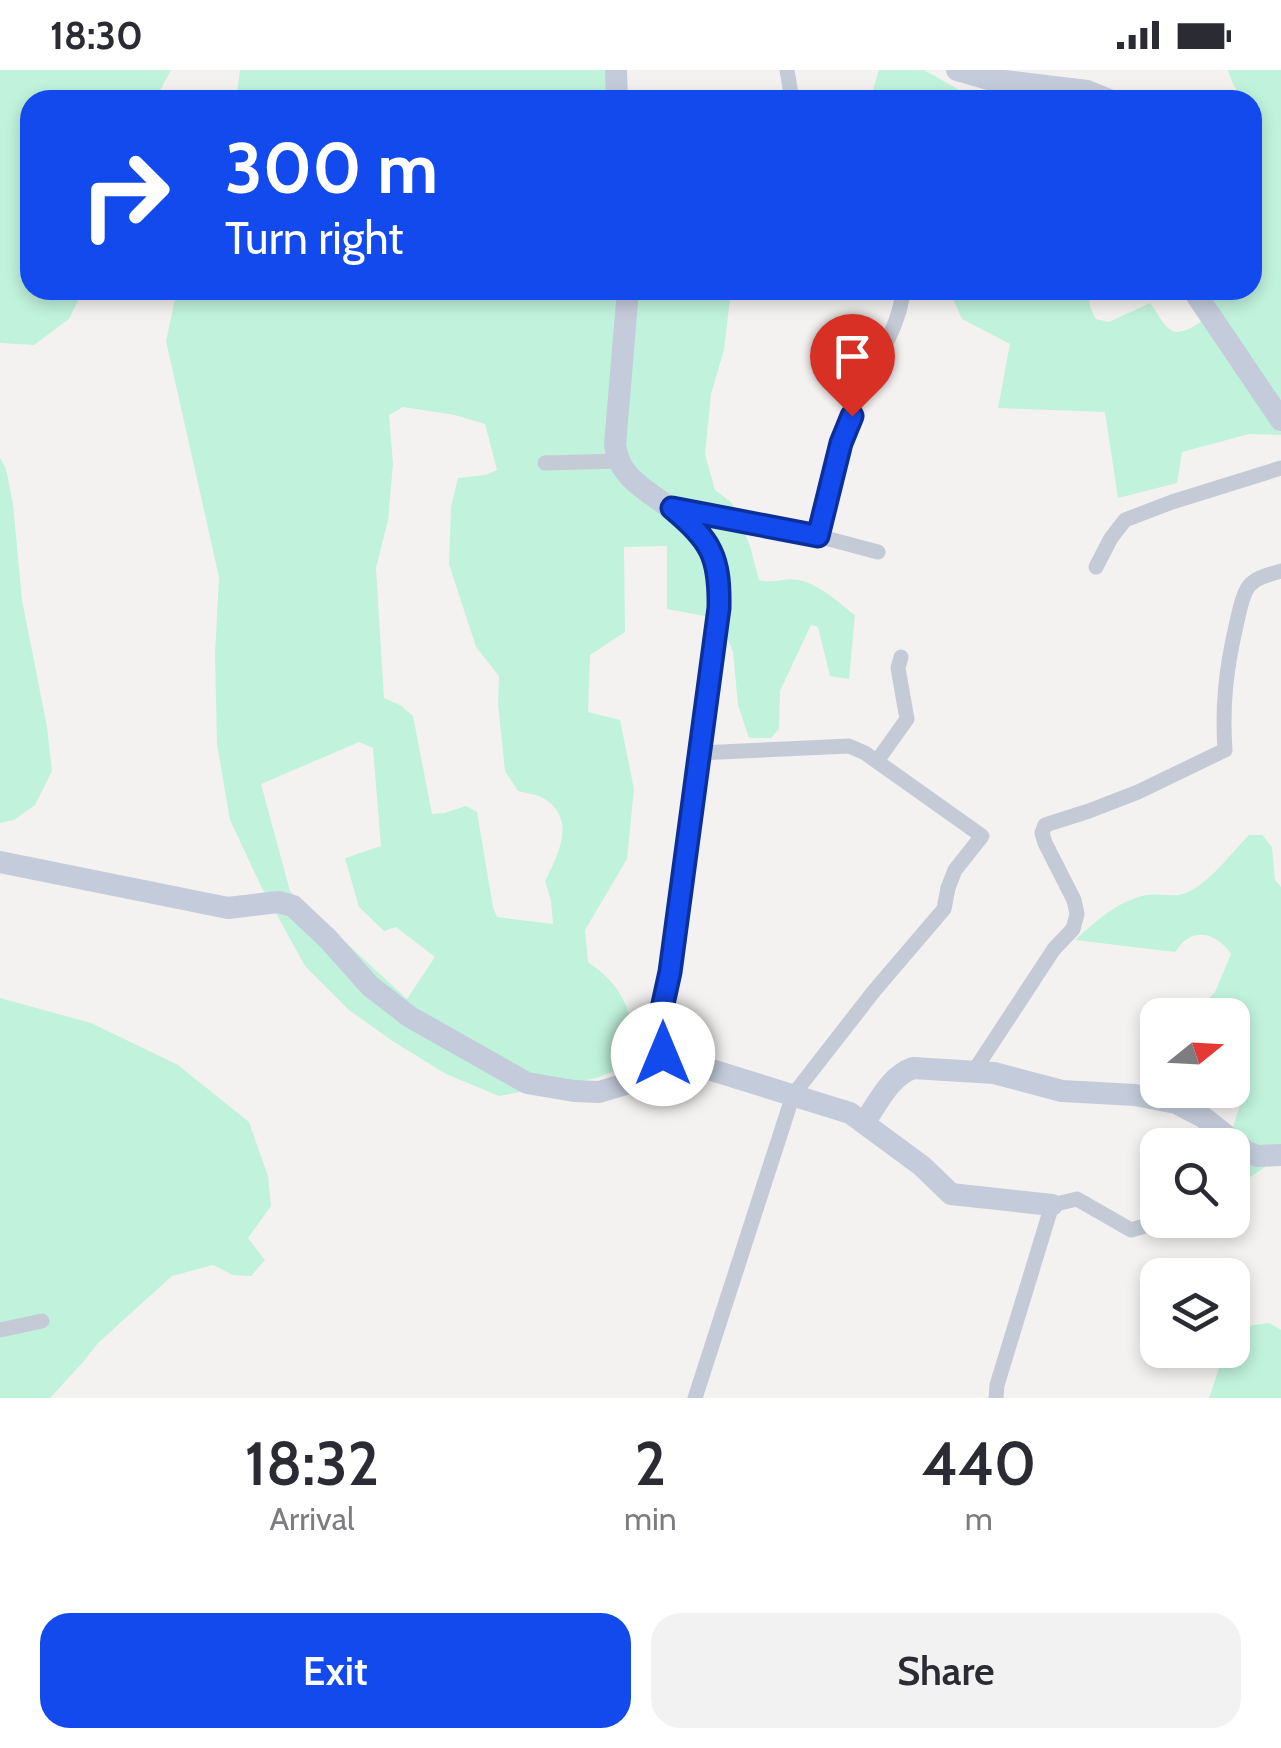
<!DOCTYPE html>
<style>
:root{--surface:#fff;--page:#f2f2f3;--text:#2b2b33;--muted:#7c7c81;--accent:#124aed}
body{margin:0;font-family:Cabin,sans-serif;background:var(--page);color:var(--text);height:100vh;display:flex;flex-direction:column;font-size:38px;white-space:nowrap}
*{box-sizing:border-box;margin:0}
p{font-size:32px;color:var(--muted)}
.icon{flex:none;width:55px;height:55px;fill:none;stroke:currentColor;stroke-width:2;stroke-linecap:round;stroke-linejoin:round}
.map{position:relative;height:1328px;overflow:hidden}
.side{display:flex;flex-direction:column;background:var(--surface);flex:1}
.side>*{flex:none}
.top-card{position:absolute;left:20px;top:20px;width:1242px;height:210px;border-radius:30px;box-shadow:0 5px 15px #0003;background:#124aed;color:#fff;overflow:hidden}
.needle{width:65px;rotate:72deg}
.controls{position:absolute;left:1140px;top:928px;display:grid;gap:20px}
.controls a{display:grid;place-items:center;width:110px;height:110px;border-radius:20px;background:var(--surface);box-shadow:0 5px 15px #0003;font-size:50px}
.pin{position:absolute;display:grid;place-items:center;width:85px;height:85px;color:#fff;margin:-102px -42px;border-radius:50% 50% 50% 0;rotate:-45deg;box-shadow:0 0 10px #0007}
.pin .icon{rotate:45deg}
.me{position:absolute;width:110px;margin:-55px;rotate:0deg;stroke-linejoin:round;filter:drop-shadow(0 0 8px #0008)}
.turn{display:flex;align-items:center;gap:35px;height:210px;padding:0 40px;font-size:45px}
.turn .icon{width:130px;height:130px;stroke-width:2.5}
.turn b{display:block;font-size:70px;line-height:85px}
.eta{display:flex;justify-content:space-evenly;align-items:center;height:170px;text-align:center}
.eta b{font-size:60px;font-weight:600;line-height:70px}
.cta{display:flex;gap:20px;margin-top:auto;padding:20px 40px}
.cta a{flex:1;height:115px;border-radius:30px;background:var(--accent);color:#fff;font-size:40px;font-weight:600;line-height:115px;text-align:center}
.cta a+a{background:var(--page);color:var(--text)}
.status{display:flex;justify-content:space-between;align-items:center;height:70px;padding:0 50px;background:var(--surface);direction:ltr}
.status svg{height:28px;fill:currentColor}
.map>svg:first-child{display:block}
.green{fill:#c0f2dc;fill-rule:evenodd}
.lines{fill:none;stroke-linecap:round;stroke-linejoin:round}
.street{stroke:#c5cbd6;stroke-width:15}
.secondary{stroke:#c4cbda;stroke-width:22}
.route-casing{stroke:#0c309a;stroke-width:25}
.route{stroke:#124aed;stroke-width:18}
</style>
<div class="status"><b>18:30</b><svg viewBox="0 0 49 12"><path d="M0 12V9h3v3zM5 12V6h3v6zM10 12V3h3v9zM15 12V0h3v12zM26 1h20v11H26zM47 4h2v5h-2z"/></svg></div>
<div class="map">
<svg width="1281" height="1328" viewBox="0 0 1281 1328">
<rect width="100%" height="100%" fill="#f4f2f1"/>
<!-- green -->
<g class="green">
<polygon points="0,0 171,0 155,30 30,30 30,220 83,220 69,249 34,275 0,273"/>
<polygon points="240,0 609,0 609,30 236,30"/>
<polygon points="879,0 924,0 977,30 888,30 872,23"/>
<path d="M1228 0H1281V365L1249 364 1182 382 1177 413 1118 428 1105 342 998 338 1010 274 962 249 949 220H1092C1086 229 1091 241 1096 249L1109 252 1150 233C1156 240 1164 257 1172 261 1184 267 1209 246 1217 239L1208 220H1252V30C1237 25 1233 16 1228 0Z"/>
<path d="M177 220H731L724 280 711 324 705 384 715 420 732 433 750 476 759 510C775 514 787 507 799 510 819 514 839 533 855 545L849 609 830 606 818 557 811 555 780 621 779 659 771 668H749L738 635 733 582 723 558 710 547 667 539V476L624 477 625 562 590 585 588 642 620 650 634 719 627 789 585 860 588 892C627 919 636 947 631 994L597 1008 499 1026 446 1004 391 970 349 940 305 896 260 814 230 750 217 674 215 584 219 507 166 271ZM403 337 455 345 485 354 497 400 486 405 458 408 451 437 449 494 476 577 499 606 498 634 505 701 518 721C525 723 534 724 541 727 578 746 559 784 545 811L551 831 553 854 497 847 493 837 477 742 466 736 444 743 432 744 413 646 400 635 384 628 376 498 388 450 393 394 389 345ZM359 672 373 678 381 776 345 788 359 837 384 861 396 857 435 887 407 929 290 821 261 714Z"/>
<polygon points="0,388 6,399 13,434 22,530 47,657 52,701 35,735 14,750 0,753"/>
<path d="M1249 765H1262L1272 777 1275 810 1281 817V1086L1233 1119V1057L1241 1032 1233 991 1232 945H1169L1170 933 1200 938 1215 922 1231 884C1222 870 1204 858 1187 869 1182 872 1179 877 1175 882L1075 870C1096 851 1119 830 1147 825 1160 823 1175 828 1186 823 1211 812 1230 784 1249 765Z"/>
<polygon points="0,928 91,953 178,995 249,1052 268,1106 271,1136 248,1168 265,1190 251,1206 233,1205 213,1195 172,1206 98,1273 84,1291 50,1328 0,1328"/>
<polygon points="1269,1253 1281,1260 1281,1328 1209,1328 1225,1280 1232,1280 1233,1258"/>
</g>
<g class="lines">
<!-- street -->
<g class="street">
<polyline points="787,0 792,30"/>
<polyline points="545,393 619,391"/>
<polyline points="677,439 810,464 878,482"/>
<path d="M818 466C829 417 841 368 861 322 876 288 900 257 903 220"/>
<polyline points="1096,497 1111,468 1125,450 1172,432 1281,398"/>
<polyline points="877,691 907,649 898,598 901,587"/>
<path d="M974 1001 1054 879 1073 859 1077 844 1074 830 1045 773 1042 763 1045 755 1089 741 1138 722 1225 680C1222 636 1226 599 1236 556 1239 544 1241 529 1247 519 1254 507 1269 505 1281 501"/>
<polyline points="0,1260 42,1251"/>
<polyline points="695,1328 793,1025 874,921 944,839 948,818 955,800 982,766 865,683 849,676 699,683"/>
<polyline points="996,1328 997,1315 1052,1135 1077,1129 1131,1160 1165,1150"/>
</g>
<!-- secondary -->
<g class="secondary">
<polyline points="616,0 617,30"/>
<polyline points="957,0 988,9 1087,21 1109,30"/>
<path d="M628 220 615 375C616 380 617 385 619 390 631 423 691 440 709 476 719 496 720 516 719 538L670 902 659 953 663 985 850 1043 922 1096 951 1124 1052 1135"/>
<polyline points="1193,220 1281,350"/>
<polyline points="0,792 228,838 278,832 293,836 328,869 370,916 410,947 527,1013 574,1021 599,1022 636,1011 652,1000 663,985"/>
<path d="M864 1053C878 1033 890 1006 913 998L994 1003 1062 1021 1135 1025 1176 1033 1203 1047 1247 1082 1257 1086 1281 1085"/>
</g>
</g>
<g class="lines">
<defs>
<path id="route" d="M663 984 659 952 670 902 719 538C720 486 711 471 672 438L818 466 841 373 852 346"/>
</defs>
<!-- route casing -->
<use href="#route" class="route-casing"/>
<!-- route -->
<use href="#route" class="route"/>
</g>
</svg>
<div class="controls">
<a><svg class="needle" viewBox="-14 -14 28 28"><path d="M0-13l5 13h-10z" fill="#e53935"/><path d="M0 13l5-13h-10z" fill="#7c7c81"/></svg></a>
<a><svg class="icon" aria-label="search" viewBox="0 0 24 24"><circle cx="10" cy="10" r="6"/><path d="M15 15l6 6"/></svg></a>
<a><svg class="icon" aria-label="layers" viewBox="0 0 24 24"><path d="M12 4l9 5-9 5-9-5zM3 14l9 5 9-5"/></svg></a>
</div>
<div class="pin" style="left:852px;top:346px;background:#d93025"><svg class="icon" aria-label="arrive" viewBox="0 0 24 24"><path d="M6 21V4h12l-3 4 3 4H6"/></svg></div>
<svg class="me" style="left:663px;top:984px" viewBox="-20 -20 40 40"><circle r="19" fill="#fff"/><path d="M0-13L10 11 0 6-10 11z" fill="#124aed"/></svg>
<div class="top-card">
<div class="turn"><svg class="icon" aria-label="right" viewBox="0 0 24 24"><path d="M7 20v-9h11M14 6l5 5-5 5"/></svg><div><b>300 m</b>Turn right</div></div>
</div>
</div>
<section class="side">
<div class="eta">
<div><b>18:32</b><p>Arrival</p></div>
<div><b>2</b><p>min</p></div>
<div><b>440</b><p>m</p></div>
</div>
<div class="cta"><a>Exit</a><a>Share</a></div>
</section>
